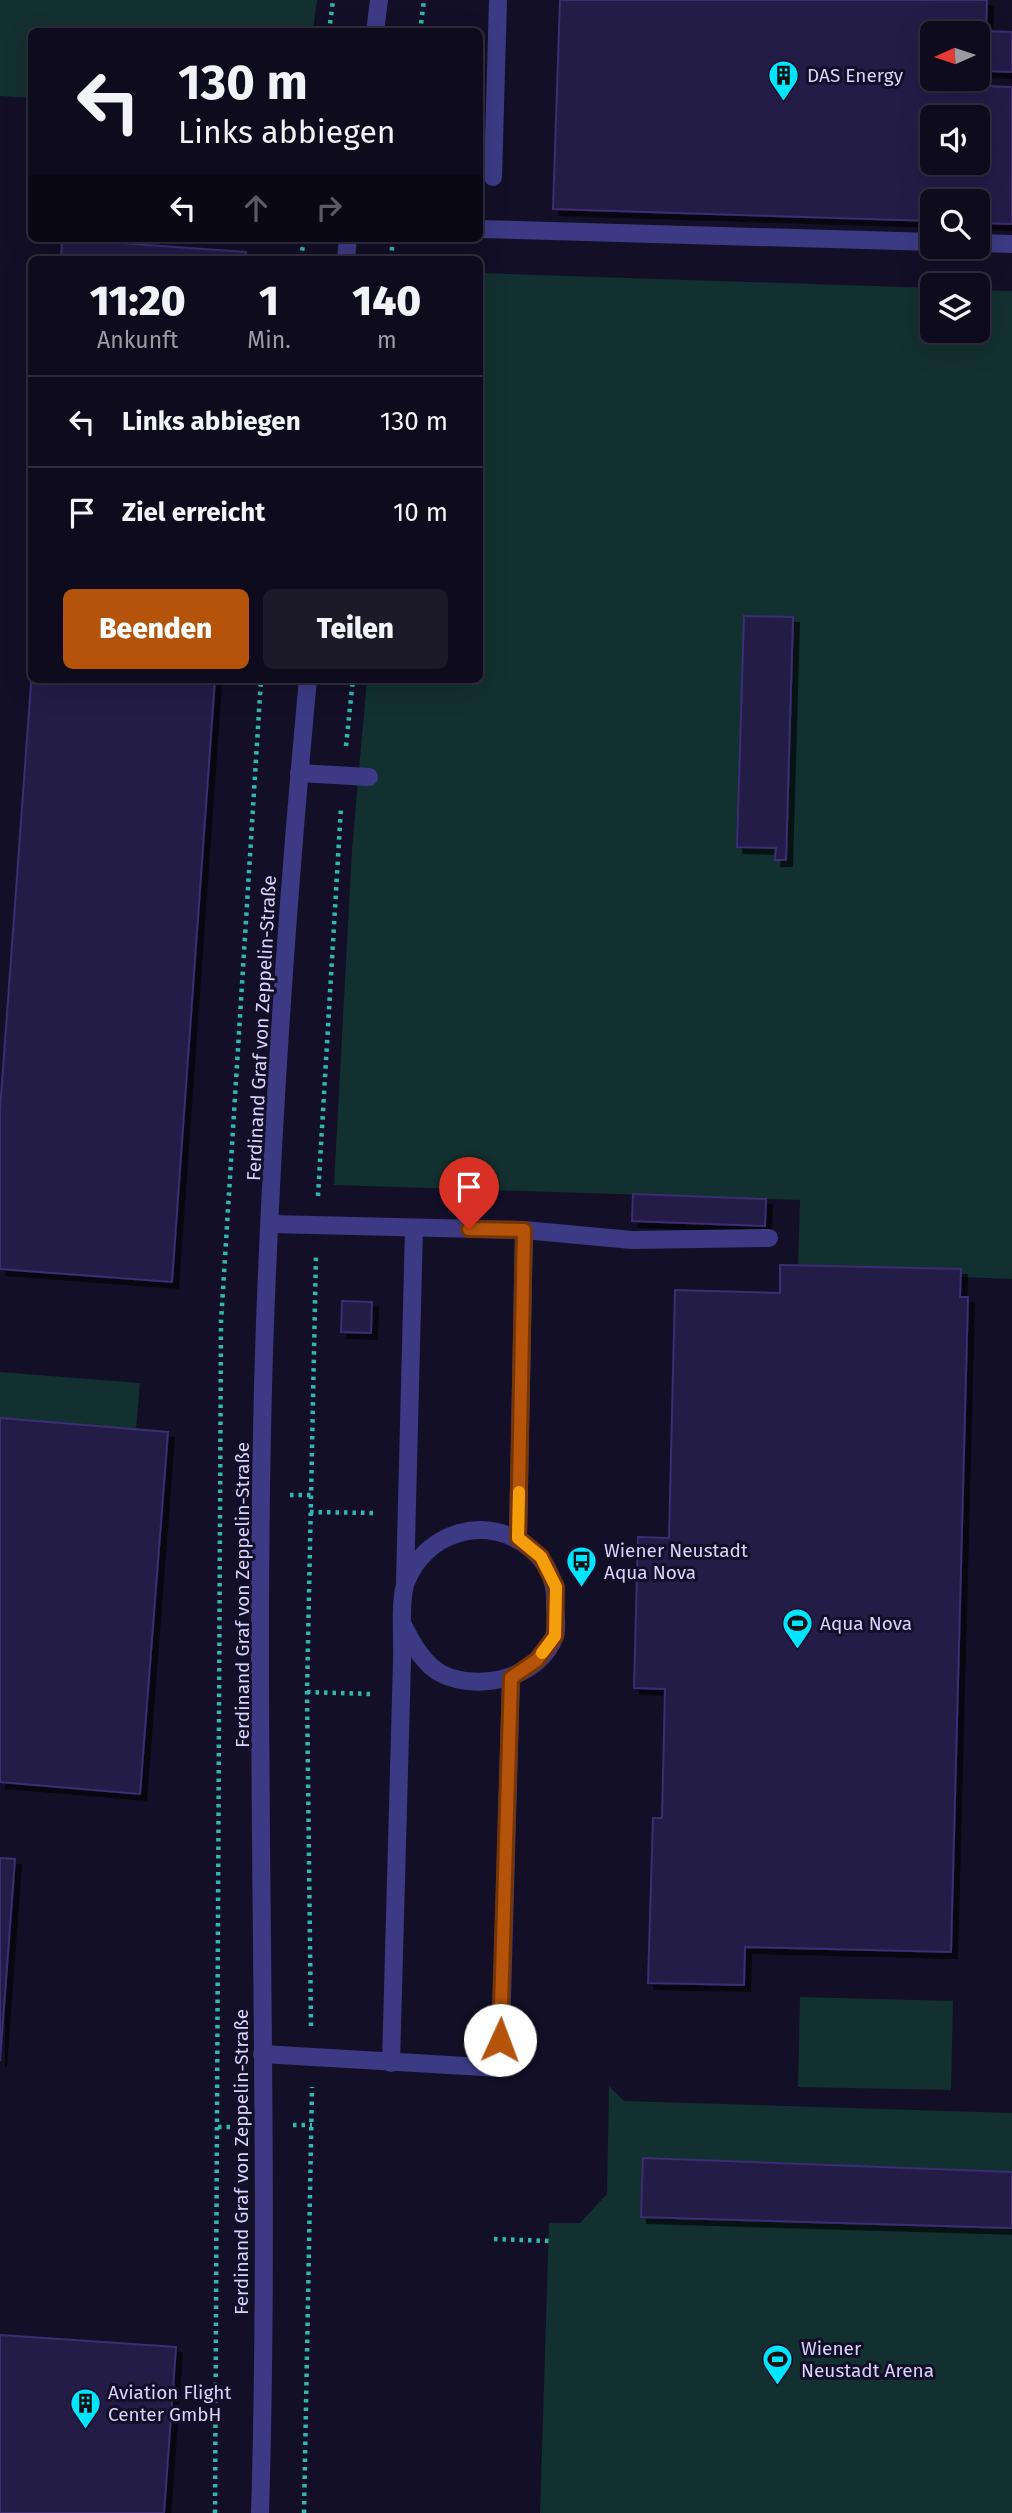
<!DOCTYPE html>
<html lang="de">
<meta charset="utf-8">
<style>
:root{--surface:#0e0b1c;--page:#1c1929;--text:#f1f3f6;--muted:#9b9ba3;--line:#2e2b3b;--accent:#b45309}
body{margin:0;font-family:"Fira Sans",sans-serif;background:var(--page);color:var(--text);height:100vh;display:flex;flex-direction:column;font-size:26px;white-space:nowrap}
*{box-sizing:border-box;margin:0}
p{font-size:23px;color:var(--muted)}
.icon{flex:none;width:38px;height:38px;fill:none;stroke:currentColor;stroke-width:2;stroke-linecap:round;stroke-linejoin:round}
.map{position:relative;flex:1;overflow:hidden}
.panel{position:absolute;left:28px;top:256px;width:455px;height:427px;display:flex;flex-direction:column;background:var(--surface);border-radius:10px;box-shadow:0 7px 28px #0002,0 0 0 2px var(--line)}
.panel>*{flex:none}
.guide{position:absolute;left:28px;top:28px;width:455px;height:214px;border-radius:10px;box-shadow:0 7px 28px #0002,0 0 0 2px var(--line);background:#0e0b1c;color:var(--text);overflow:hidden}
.needle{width:46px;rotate:267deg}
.controls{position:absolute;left:920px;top:21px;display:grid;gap:14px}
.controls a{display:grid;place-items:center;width:70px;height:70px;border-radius:10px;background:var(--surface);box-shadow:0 7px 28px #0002,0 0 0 2px var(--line);font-size:35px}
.pin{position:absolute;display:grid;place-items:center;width:60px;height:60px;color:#fff;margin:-72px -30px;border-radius:50% 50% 50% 0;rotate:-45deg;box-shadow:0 0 7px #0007}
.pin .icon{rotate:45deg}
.me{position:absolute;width:77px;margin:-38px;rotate:2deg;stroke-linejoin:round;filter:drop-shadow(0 0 5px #0008)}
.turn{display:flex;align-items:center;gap:24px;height:147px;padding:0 35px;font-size:32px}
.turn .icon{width:91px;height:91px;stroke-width:2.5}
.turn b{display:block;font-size:49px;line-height:60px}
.lanes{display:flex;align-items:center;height:66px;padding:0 35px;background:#0003;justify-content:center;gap:35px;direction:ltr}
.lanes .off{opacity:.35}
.eta{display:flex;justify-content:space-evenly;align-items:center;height:119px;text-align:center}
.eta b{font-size:42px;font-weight:800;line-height:49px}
.primary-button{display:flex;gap:14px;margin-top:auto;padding:14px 35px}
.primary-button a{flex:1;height:80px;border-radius:10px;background:var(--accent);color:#fff;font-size:28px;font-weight:800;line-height:80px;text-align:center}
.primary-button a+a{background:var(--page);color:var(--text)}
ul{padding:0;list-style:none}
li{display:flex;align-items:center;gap:21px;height:91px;padding:0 35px;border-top:2px solid var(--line)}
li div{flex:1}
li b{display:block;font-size:26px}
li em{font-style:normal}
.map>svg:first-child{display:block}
.green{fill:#12302f}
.building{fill:#241b47;stroke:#3b2d73;stroke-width:2;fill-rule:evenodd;filter:url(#shadow)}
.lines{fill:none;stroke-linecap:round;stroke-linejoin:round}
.path{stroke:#2fb8b0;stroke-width:4.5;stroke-dasharray:3.5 5;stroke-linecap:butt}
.service{stroke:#3d3a85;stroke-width:18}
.minor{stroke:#3d3a85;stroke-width:18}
.route-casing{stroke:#753606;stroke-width:18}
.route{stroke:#b45309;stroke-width:12}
.slow{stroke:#f59e0b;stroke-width:12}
.labels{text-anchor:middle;stroke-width:6;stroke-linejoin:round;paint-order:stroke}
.poi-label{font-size:19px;fill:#d9d4ff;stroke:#130f26;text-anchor:start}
.street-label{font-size:19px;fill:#d9d4ff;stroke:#130f26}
</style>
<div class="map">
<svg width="1012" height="2513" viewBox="0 0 1012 2513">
<defs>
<filter id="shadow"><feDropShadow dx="6" dy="6" stdDeviation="0" flood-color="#0009"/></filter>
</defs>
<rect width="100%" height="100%" fill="#130f26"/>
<!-- green -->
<g class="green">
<polygon points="0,0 317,0 313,31 32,32 31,98 0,96"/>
<polygon points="480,273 933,288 933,331 978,331 978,290 1012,291 1012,1279 961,1277 961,1269 798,1265 800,1200 334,1185 352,850 367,679 480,679"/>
<polygon points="0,1372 140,1383 136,1429 0,1418"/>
<polygon points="800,1997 953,2001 951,2090 798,2087"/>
<polygon points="609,2086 624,2101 1012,2113 1012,2513 540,2513 549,2223 580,2223 607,2194"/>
</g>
<!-- building -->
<g class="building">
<path d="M560 0H987L986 31 1012 32V72L985 71V86L1012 87V224L978 223V201H933V221L553 209ZM933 33H978V79H933ZM933 117H978V163H933Z"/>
<polygon points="62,239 246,252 245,259 61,259"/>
<polygon points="744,616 793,617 786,860 775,860 776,848 737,847"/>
<polygon points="32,670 32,679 215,679 172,1282 0,1269 0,1110"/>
<polygon points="633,1194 766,1199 765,1226 632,1221"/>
<polygon points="780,1265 961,1269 960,1297 968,1297 951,1952 745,1947 744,1985 648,1983 653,1818 662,1818 665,1689 634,1688 638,1537 669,1538 675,1290 780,1293"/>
<polygon points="342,1301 372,1302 371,1333 341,1332"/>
<polygon points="0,1418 168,1432 140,1794 0,1782"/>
<polygon points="0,1858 15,1859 0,2061"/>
<polygon points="643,2158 1012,2172 1012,2228 641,2217"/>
<polygon points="0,2335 176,2347 164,2513 0,2513"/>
</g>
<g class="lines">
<!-- path -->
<g class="path">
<polyline points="329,32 333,0"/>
<polyline points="420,32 424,0"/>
<polyline points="301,259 304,238"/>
<polyline points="391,259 393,238"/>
<polyline points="346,746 353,679"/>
<polyline points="318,1196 341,807"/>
<polyline points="290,1495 311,1495"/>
<polyline points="310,1512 376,1513"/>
<polyline points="307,1692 370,1694"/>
<polyline points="311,2026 307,1692 316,1254"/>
<polyline points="293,2125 312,2125"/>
<polyline points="218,2127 235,2127"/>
<polyline points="494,2239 549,2241"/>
<polyline points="215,2513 221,1322 261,679"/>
<polyline points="304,2513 312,2087"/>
</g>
<!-- service -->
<g class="service">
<polyline points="493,177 498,0"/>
<polyline points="480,229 933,242"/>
<polyline points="978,243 1012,244"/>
<polyline points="299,773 369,777"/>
<polyline points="271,1224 524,1230 632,1240 769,1238"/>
<polyline points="518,1538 524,1230"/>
<polyline points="405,1582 414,1228"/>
<polyline points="262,2054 500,2068 511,1678"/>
<path d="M391 2063C395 1929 398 1795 402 1661 403 1640 399 1600 406 1582 426 1531 488 1513 531 1549 548 1563 556 1583 555 1604 555 1613 558 1627 555 1636 540 1678 479 1692 442 1674 424 1665 412 1643 403 1625"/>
</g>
<!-- minor -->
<g class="minor">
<polyline points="375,32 379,0"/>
<polyline points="346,259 348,238"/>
<path d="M260 2513C272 2117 251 1720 265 1323 273 1108 288 893 308 679"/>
</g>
</g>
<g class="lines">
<defs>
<polyline id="route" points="469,1229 524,1230 518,1538 541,1557 556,1587 555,1636 537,1660 511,1678 500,2040"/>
</defs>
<!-- route casing -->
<use href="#route" class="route-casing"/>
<!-- route -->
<use href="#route" class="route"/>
<!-- slow -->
<polyline class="slow" points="519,1492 518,1538 541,1557 556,1587 555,1636 542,1653"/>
</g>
<!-- icons -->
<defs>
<symbol id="building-pin" viewBox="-11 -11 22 30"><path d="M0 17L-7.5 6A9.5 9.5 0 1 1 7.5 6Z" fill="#00e5ff" stroke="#130f26"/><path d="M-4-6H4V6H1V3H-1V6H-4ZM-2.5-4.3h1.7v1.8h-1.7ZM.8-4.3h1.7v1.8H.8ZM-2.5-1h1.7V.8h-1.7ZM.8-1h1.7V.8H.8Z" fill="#111"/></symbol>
<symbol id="bus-pin" viewBox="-11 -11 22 30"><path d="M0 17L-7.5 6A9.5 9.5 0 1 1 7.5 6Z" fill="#00e5ff" stroke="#130f26"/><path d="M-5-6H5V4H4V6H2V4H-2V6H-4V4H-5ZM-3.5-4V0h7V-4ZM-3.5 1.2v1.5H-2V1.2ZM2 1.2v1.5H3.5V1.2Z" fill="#111"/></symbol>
<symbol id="stadium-pin" viewBox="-11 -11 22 30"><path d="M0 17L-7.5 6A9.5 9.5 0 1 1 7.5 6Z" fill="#00e5ff" stroke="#130f26"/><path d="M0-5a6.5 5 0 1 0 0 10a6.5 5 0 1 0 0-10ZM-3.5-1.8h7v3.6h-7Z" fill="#111"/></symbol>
</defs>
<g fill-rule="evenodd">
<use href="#building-pin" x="766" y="58" width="35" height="47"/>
<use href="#bus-pin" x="564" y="1544" width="35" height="47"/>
<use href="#stadium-pin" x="780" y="1606" width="35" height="47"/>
<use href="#stadium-pin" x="760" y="2342" width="35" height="47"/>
<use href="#building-pin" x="68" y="2386" width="35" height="47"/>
</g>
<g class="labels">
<!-- poi labels -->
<g class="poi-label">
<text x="807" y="82">DAS Energy</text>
<text x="604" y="1557">Wiener Neustadt<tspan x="604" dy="22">Aqua Nova</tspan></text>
<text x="820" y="1630">Aqua Nova</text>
<text x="801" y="2355">Wiener<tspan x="801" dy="22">Neustadt Arena</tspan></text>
<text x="108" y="2399">Aviation Flight<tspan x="108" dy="22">Center GmbH</tspan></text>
</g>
<!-- street labels -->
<g class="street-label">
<text transform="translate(261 1028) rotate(-87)" y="7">Ferdinand Graf von Zeppelin-Straße</text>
<text transform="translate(242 1595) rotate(-90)" y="7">Ferdinand Graf von Zeppelin-Straße</text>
<text transform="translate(241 2162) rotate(-90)" y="7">Ferdinand Graf von Zeppelin-Straße</text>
</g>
</g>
</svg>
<div class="controls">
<a><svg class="needle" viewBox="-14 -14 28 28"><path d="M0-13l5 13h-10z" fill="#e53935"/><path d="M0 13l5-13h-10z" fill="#9b9ba3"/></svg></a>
<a><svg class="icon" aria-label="sound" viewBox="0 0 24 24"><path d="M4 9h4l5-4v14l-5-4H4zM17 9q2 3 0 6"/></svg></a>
<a><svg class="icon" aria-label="search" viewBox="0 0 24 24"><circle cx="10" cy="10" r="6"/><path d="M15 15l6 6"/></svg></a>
<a><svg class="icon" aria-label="layers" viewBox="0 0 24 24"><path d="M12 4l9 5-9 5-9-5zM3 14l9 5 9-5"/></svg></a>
</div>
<div class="pin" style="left:469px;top:1229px;background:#d93025"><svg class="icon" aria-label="arrive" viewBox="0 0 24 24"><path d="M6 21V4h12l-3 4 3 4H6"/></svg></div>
<svg class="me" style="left:500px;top:2040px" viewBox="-20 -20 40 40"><circle r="19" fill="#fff"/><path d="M0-13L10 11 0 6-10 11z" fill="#b45309"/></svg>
<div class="guide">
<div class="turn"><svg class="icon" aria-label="left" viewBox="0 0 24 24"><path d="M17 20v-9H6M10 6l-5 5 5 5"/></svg><div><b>130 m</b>Links abbiegen</div></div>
<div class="lanes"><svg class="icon" aria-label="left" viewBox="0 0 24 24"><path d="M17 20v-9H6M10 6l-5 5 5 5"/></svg><svg class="icon off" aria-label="ahead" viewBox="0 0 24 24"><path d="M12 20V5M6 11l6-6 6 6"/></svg><svg class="icon off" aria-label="right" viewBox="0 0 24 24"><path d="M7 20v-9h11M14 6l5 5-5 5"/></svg></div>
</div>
<section class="panel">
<div class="eta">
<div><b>11:20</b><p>Ankunft</p></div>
<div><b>1</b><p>Min.</p></div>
<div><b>140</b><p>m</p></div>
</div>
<ul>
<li><svg class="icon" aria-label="left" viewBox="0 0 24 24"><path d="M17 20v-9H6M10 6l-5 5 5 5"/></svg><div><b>Links abbiegen</b></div><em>130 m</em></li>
<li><svg class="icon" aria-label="arrive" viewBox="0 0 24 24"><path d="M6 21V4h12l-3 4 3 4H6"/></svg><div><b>Ziel erreicht</b></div><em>10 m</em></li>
</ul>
<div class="primary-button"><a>Beenden</a><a>Teilen</a></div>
</section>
</div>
